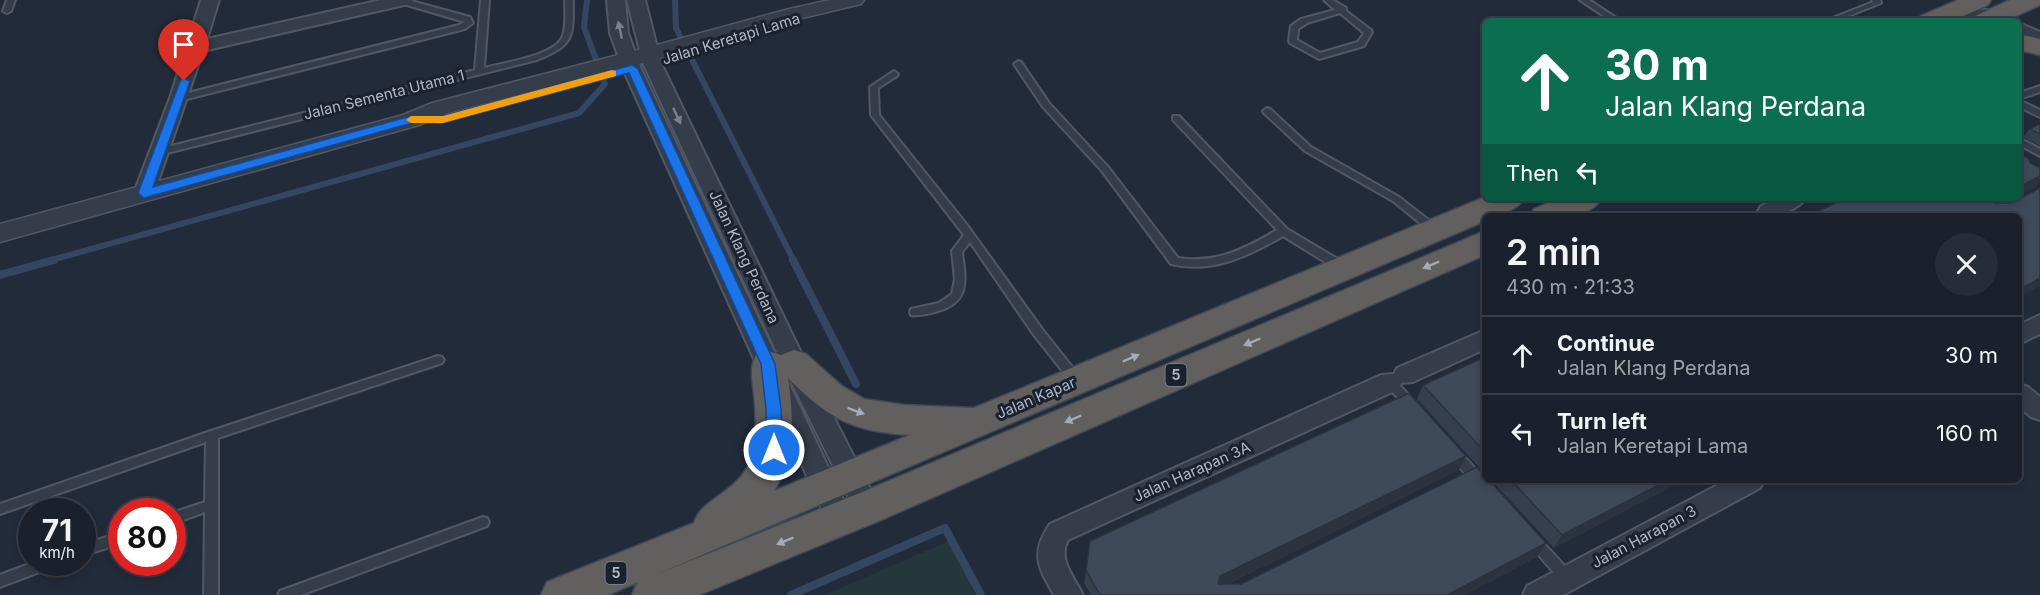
<!DOCTYPE html>
<meta charset="utf-8">
<style>
:root{--surface:#1a202c;--page:#272d38;--text:#f1f3f6;--muted:#9fa3a9;--line:#383e48}
body{margin:0;font-family:Inter,sans-serif;background:var(--page);color:var(--text);height:100vh;display:flex;flex-direction:column;font-size:22px;white-space:nowrap}
*{box-sizing:border-box;margin:0}
p{font-size:20px;color:var(--muted)}
.icon{flex:none;width:33px;height:33px;fill:none;stroke:currentColor;stroke-width:2;stroke-linecap:round;stroke-linejoin:round}
.map{position:relative;flex:1;overflow:hidden}
.details{position:absolute;left:1482px;top:213px;width:540px;height:270px;display:flex;flex-direction:column;background:var(--surface);border-radius:9px;box-shadow:0 3px 9px #0003,0 0 0 2px var(--line)}
.details>*{flex:none}
.banner{position:absolute;left:1482px;top:18px;width:540px;height:183px;border-radius:9px;box-shadow:0 3px 9px #0003,0 0 0 2px var(--line);background:#0b6e4f;color:#fff;overflow:hidden}
.speed{position:absolute;left:18px;top:498px;display:flex;gap:12px;font-size:30px;font-weight:700;text-align:center}
.speed>*{display:grid;place-content:center;width:78px;height:78px;border-radius:50%;background:var(--surface);box-shadow:0 3px 9px #0003,0 0 0 2px var(--line);line-height:1}
.speed small{font-size:15px;font-weight:400}
.speed .limit{border:9px solid #d22;background:#fff;color:#111}
.pin{position:absolute;display:grid;place-items:center;width:51px;height:51px;color:#fff;margin:-62px -26px;border-radius:50% 50% 50% 0;rotate:-45deg;box-shadow:0 0 6px #0007}
.pin .icon{rotate:45deg}
.me{position:absolute;width:66px;margin:-33px;rotate:0deg;stroke-linejoin:round;filter:drop-shadow(0 0 4px #0008)}
.turn{display:flex;align-items:center;gap:21px;height:126px;padding:0 24px;font-size:27px}
.turn .icon{width:78px;height:78px;stroke-width:2.5}
.turn b{display:block;font-size:42px;line-height:51px}
.then{display:flex;align-items:center;height:57px;padding:0 24px;background:#0003;gap:12px;font-size:22px}
.round{display:grid;place-items:center;flex:none;width:63px;height:63px;border-radius:32px;background:var(--page)}
.overview{display:flex;align-items:center;justify-content:space-between;height:102px;padding:0 24px}
h1{font-size:36px;font-weight:600;line-height:45px}
ul{padding:0;list-style:none}
li{display:flex;align-items:center;gap:18px;height:78px;padding:0 24px;border-top:2px solid var(--line)}
li div{flex:1}
li b{display:block;font-size:22px}
li em{font-style:normal}
.map>svg:first-child{display:block}
.green{fill:#24373b}
.lines{fill:none;stroke-linecap:round;stroke-linejoin:round}
.stream-far1{stroke:#354661;stroke-width:6}
.stream{stroke:#354661;stroke-width:8}
.service-casing{stroke:#505865;stroke-width:4}
.minor-casing{stroke:#505865;stroke-width:4}
.tertiary-casing{stroke:#505865;stroke-width:3}
.trunk-casing{stroke:#404855;stroke-width:3}
.service{fill:#353d4a;fill-rule:evenodd}
.minor{fill:#353d4a;fill-rule:evenodd}
.tertiary{fill:#353d4a;fill-rule:evenodd}
.trunk{fill:#62605e;fill-rule:evenodd}
.wall{fill:#353f4d}
.shaded-wall{fill:#2b333e}
.building{fill:#3e4959;stroke:#2b333e;stroke-width:1.5}
.oneway{fill:#79818e}
.oneway2{fill:#a4abb6}
.route{fill:#1a73e8;stroke:#114b97;stroke-width:1.5}
.slow{fill:#f59e0b}
.labels{text-anchor:middle;stroke-width:6;stroke-linejoin:round;paint-order:stroke}
.shield{fill:#1b222f;stroke:#838b99;stroke-width:1.5}
.shield-label{font-size:14px;font-weight:bold;fill:#b0b8c6}
.street-label{font-size:15px;fill:#b0b8c6;stroke:#1b222f}
</style>
<div class="map">
<svg width="2040" height="595" viewBox="0 0 2040 595">
<rect width="100%" height="100%" fill="#222b3a"/>
<!-- green -->
<polygon class="green" points="949,541 976,595 825,595"/>
<g class="lines">
<!-- stream-far1 -->
<g class="stream-far1">
<polyline points="675,0 676,28 794,261"/>
<polyline points="48,261 579,113 605,84 584,27 587,0"/>
</g>
<!-- stream -->
<g class="stream">
<polyline points="793,260 856,384"/>
<polyline points="0,275 54,260"/>
<polyline points="791,595 945,528 981,595"/>
</g>
<defs>
<g id="service">
<polygon points="7,0 15,0 11,11 7,13 3,11"/>
<polygon points="400,0 408,0 470,17 473,23 465,29 179,101 175,98 176,96 459,25 465,22 400,3"/>
<path d="M481 0H489L484 68C502 63 553 56 562 38 567 27 565 12 565 0H573C573 38 574 45 537 60L159 155 154 152 159 149 475 70Z"/>
<path d="M1324 0H1333L1346 8V11L1371 30 1372 32 1364 46 1319 59 1290 43 1289 41 1291 26 1301 19 1335 10ZM1340 13 1364 33 1358 42 1320 53 1297 40 1298 29 1307 23Z"/>
<polygon points="1580,0 1589,0 1621,21 1611,21"/>
<polygon points="1872,0 1880,0 1881,3 1836,21 1825,21 1873,2"/>
<path d="M1018 61 1021 62 1049 103 1108 167 1178 258C1215 264 1245 249 1277 230L1173 120V116H1179L1287 229 1346 264 1347 267 1346 270H1338L1283 236C1249 256 1211 274 1171 264L1102 171 1043 107 1014 64Z"/>
<path d="M894 71 898 74 897 76 878 88 879 115 967 225 1042 329 1080 377 1082 380 1080 383H1072L1034 335 970 242 962 252C966 282 970 303 935 312 927 314 919 316 911 315L910 312 911 309 939 303 952 294 955 279 952 251 964 235 871 115 870 87Z"/>
<polygon points="2040,86 2040,92 2019,99 2019,93"/>
<polygon points="2019,100 2040,110 2040,117 2019,107"/>
<polygon points="1267,108 1270,109 1311,147 1399,197 1439,228 1440,230 1439,232 1431,232 1393,201 1305,151 1264,113 1263,111"/>
<polygon points="2019,138 2040,149 2040,156 2019,145"/>
<polygon points="438,356 442,357 444,360 442,363 218,438 218,595 204,595 205,512 172,524 172,513 205,502 206,442 0,514 0,504 208,432"/>
<polygon points="1390,378 1394,379 1416,403 1418,406 1416,409 1412,411 1408,409 1386,385 1384,382 1386,379"/>
<polygon points="1454,448 1458,450 1482,476 1484,480 1482,484 1478,485 1474,484 1450,456 1448,453 1450,450"/>
<polygon points="483,517 487,518 489,522 487,526 301,595 278,595 280,591"/>
<polygon points="122,532 122,543 82,556 82,545"/>
<polygon points="1533,534 1537,536 1572,574 1573,578 1572,582 1567,584 1562,582 1529,544 1527,540 1529,536"/>
<polygon points="34,562 57,562 56,566 0,587 0,575"/>
</g>
<g id="minor">
<polygon points="201,0 219,0 207,39 381,0 413,0 410,4 404,5 203,51 154,193 151,198 144,200 137,198 134,193 170,98"/>
<polygon points="607,0 625,0 628,33 641,69 852,518 848,526 839,529 830,526 826,518 623,69 610,33"/>
<polygon points="627,0 645,0 661,63 806,363 880,508 876,516 867,519 858,516 782,363 643,63"/>
<path d="M1972 10C1985 9 2004 10 2013 21H1943L1946 17Z"/>
<polygon points="2019,23 2040,32 2040,44 2019,35"/>
<path d="M1778 198H1806C1798 211 1775 216 1761 216L1758 211 1761 206Z"/>
<polygon points="2040,315 2040,334 2019,344 2019,325"/>
<path d="M1485 330V349L1413 382 1401 383 1399 389 1068 540C1057 559 1075 578 1083 595H1054C1038 567 1030 553 1050 524L1381 375 1394 374 1397 368Z"/>
<polygon points="2019,384 2028,387 2040,397 2040,420 2031,417 2019,407"/>
<polygon points="1727,480 1764,480 1760,488 1563,595 1523,595 1527,586"/>
</g>
<polygon id="tertiary" points="830,0 864,0 861,4 798,19 673,55 448,113 419,125 0,242 0,224 403,115 432,103 657,45 789,9"/>
<g id="trunk">
<polygon points="1958,0 1991,0 1988,5 1952,21 1917,21 1921,16"/>
<polygon points="2010,0 2040,0 2040,5 2005,21 1971,21 1975,16"/>
<polygon points="2019,34 2040,39 2040,55 2019,50"/>
<path d="M1485 197 1525 198C1517 210 1499 216 1485 216V221L655 575 860 493 1485 231V255L888 517 699 595H632L638 582 608 595H541L547 582 694 523C701 498 739 493 751 459 757 442 756 422 755 404 754 387 748 370 756 355L768 351 781 355 794 350 806 354 842 386 864 399 904 405 974 408ZM788 378C827 418 853 432 910 435L774 491C795 455 794 418 788 378Z"/>
<path d="M1559 198H1602C1588 221 1553 216 1530 216L1534 209Z"/>
</g>
</defs>
<!-- service casing -->
<use href="#service" class="service-casing"/>
<!-- minor casing -->
<use href="#minor" class="minor-casing"/>
<!-- tertiary casing -->
<use href="#tertiary" class="tertiary-casing"/>
<!-- trunk casing -->
<use href="#trunk" class="trunk-casing"/>
<!-- service -->
<use href="#service" class="service"/>
<!-- minor -->
<use href="#minor" class="minor"/>
<!-- tertiary -->
<use href="#tertiary" class="tertiary"/>
<!-- trunk -->
<use href="#trunk" class="trunk"/>
</g>
<!-- wall -->
<g class="wall">
<polygon points="2040,124 2040,146 2023,137 2030,129"/>
<polygon points="1485,357 1485,474 1417,399 1423,385"/>
<polygon points="1466,456 1459,470 1228,584 1241,584 1546,543 1537,557 1465,595 1091,595 1084,583 1086,570"/>
<polygon points="1491,480 1682,480 1680,482 1554,548"/>
</g>
<!-- shaded-wall -->
<g class="shaded-wall">
<polygon points="2040,176 2040,182 2036,187 2019,195 2019,187"/>
<polygon points="1997,198 2013,198 1985,212"/>
<polygon points="2040,278 2040,286 2019,297 2019,290"/>
<polygon points="1466,456 1459,470 1217,589 1220,576"/>
<polygon points="1668,480 1682,480 1680,482 1554,548 1562,535"/>
<polygon points="1546,543 1537,557 1465,595 1447,595"/>
</g>
<!-- building -->
<g class="building">
<polygon points="2040,124 2040,134 2030,129"/>
<polygon points="2019,153 2029,159 2030,163 2040,168 2040,176 2019,187"/>
<polygon points="2040,188 2040,278 2019,290 2019,216 1808,216 1846,198 1997,198 1995,203 2011,203"/>
<polygon points="1485,357 1485,452 1423,385"/>
<polygon points="1409,393 1466,456 1220,576 1218,584 1241,584 1477,467 1485,476 1485,480 1489,480 1546,543 1447,595 1100,595 1086,570 1090,541"/>
<polygon points="1511,480 1668,480 1562,535"/>
</g>
<!-- one-way arrows -->
<defs><path id="oneway-solid" d="M-6-.8H1V-3.2L6.5 0L1 3.2V.8H-6Z" transform="scale(1.5)"/></defs>
<g class="oneway">
<use href="#oneway-solid" transform="translate(620 30) rotate(-102)"/>
<use href="#oneway-solid" transform="translate(677 116) rotate(65)"/>
</g>
<g class="oneway2">
<use href="#oneway-solid" transform="translate(1431 265) rotate(157)"/>
<use href="#oneway-solid" transform="translate(1252 342) rotate(157)"/>
<use href="#oneway-solid" transform="translate(1131 358) rotate(-23)"/>
<use href="#oneway-solid" transform="translate(856 411) rotate(20)"/>
<use href="#oneway-solid" transform="translate(1073 419) rotate(157)"/>
<use href="#oneway-solid" transform="translate(785 541) rotate(158)"/>
</g>
<!-- route -->
<polygon class="route" points="632,65 638,69 775,364 781,409 782,450 779,454 774,456 768,454 766,450 766,409 761,364 629,73 443,123 412,123 144,198 138,193 181,79 184,78 190,81 153,187 411,116 443,116"/>
<!-- slow -->
<polygon class="slow" points="612,70 616,71 616,76 443,123 411,123 406,120 411,116 443,116"/>
<g class="labels">
<!-- shield labels -->
<g class="shield">
<rect x="1165.5" y="364" width="21" height="22" rx="4.5"/>
<rect x="605.5" y="562" width="21" height="22" rx="4.5"/>
</g>
<g class="shield-label">
<text x="1176" y="380">5</text>
<text x="616" y="578">5</text>
</g>
<!-- street labels -->
<g class="street-label">
<text transform="translate(731 39) rotate(-17)" y="5">Jalan Keretapi Lama</text>
<text transform="translate(384 95) rotate(-14)" y="5">Jalan Sementa Utama 1</text>
<text transform="translate(744 257) rotate(65)" y="5">Jalan Klang Perdana</text>
<text transform="translate(1036 398) rotate(-23)" y="5">Jalan Kapar</text>
<text transform="translate(1192 472) rotate(-24)" y="5">Jalan Harapan 3A</text>
<text transform="translate(1644 537) rotate(-28)" y="5">Jalan Harapan 3</text>
</g>
</g>
</svg>
<div class="speed"><div>71<small>km/h</small></div><div class="limit">80</div></div>
<div class="pin" style="left:184px;top:81px;background:#d93025"><svg class="icon" aria-label="arrive" viewBox="0 0 24 24"><path d="M6 21V4h12l-3 4 3 4H6"/></svg></div>
<svg class="me" style="left:774px;top:450px" viewBox="-20 -20 40 40"><circle r="17" fill="#1a73e8" stroke="#fff" stroke-width="3"/><path d="M0-11L8 9 0 5-8 9z" fill="#fff"/></svg>
<div class="banner">
<div class="turn"><svg class="icon" aria-label="ahead" viewBox="0 0 24 24"><path d="M12 20V5M6 11l6-6 6 6"/></svg><div><b>30 m</b>Jalan Klang Perdana</div></div>
<div class="then">Then<svg class="icon" aria-label="left" viewBox="0 0 24 24"><path d="M17 20v-9H6M10 6l-5 5 5 5"/></svg></div>
</div>
<section class="details">
<div class="overview"><div><h1>2 min</h1><p>430 m · 21:33</p></div><a class="round"><svg class="icon" aria-label="close" viewBox="0 0 24 24"><path d="M6 6l12 12M18 6L6 18"/></svg></a></div>
<ul>
<li><svg class="icon" aria-label="ahead" viewBox="0 0 24 24"><path d="M12 20V5M6 11l6-6 6 6"/></svg><div><b>Continue</b><p>Jalan Klang Perdana</p></div><em>30 m</em></li>
<li><svg class="icon" aria-label="left" viewBox="0 0 24 24"><path d="M17 20v-9H6M10 6l-5 5 5 5"/></svg><div><b>Turn left</b><p>Jalan Keretapi Lama</p></div><em>160 m</em></li>
</ul>
</section>
</div>
